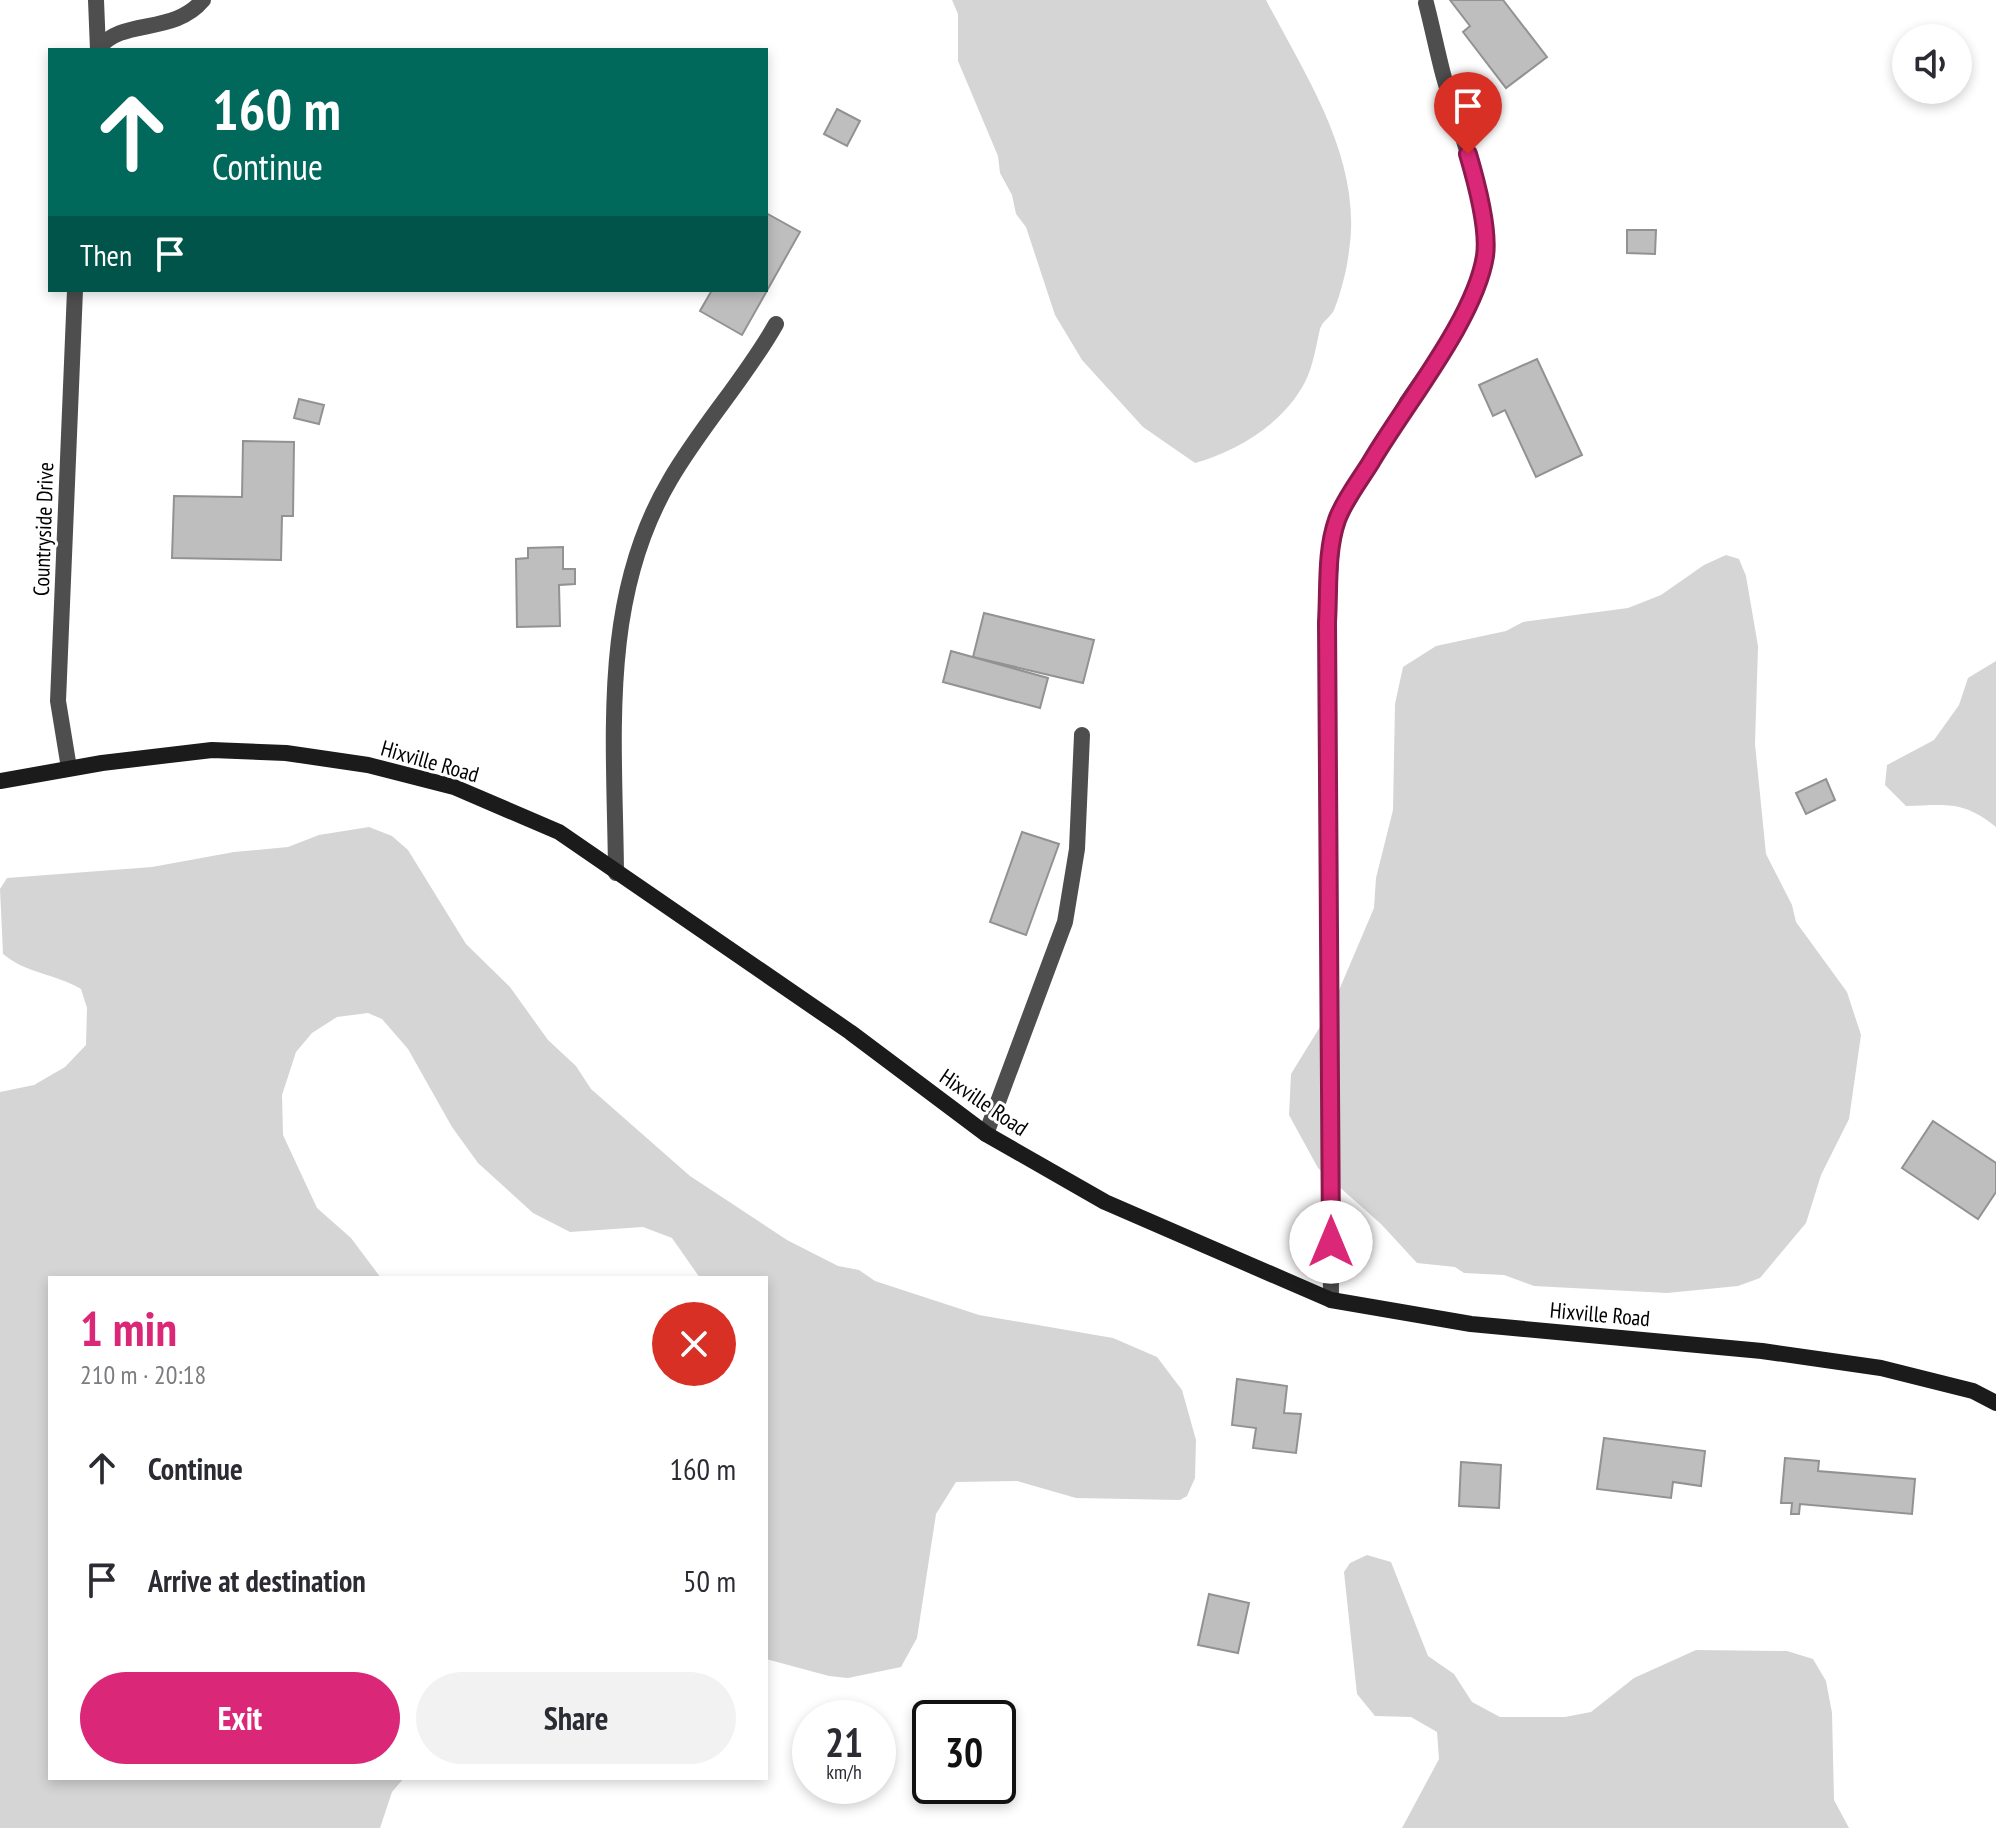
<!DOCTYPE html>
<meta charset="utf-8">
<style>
:root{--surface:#fff;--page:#f2f2f3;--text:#2b2b33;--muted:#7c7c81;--accent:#db2777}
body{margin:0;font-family:"PT Sans Narrow",sans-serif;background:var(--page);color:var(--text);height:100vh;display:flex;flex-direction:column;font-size:30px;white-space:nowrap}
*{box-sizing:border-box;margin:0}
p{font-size:26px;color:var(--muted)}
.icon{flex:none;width:44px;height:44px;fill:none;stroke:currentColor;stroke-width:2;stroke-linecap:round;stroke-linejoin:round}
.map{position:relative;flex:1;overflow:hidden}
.side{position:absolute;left:48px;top:1276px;width:720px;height:504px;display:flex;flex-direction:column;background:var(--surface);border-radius:0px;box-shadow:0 4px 12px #0003}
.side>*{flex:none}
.hud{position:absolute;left:48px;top:48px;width:720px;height:244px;border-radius:0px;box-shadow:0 4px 12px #0003;background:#00695c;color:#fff;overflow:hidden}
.fabs{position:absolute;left:1892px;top:24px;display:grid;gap:16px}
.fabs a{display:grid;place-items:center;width:80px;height:80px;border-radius:50%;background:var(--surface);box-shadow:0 4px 12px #0003;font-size:40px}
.speed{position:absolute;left:792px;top:1700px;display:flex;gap:16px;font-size:40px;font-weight:700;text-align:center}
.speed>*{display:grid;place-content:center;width:104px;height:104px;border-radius:50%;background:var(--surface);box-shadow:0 4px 12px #0003;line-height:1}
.speed small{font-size:20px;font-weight:400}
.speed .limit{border:4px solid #111;border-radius:12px;background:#fff;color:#111}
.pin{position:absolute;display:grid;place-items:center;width:68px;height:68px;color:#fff;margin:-82px -34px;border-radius:50% 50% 50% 0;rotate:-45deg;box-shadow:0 0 8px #0007}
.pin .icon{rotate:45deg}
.me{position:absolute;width:88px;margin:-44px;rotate:0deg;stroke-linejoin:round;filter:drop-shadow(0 0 6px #0008)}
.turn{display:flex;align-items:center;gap:28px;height:168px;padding:0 32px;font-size:36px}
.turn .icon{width:104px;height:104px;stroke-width:2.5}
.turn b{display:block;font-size:56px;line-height:68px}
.then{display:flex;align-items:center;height:76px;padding:0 32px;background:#0003;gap:16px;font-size:30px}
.round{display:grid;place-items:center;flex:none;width:84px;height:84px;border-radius:42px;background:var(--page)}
.head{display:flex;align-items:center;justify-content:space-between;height:136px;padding:0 32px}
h1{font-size:48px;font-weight:700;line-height:60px;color:var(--accent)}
.primary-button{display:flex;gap:16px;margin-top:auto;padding:16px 32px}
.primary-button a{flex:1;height:92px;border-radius:48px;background:var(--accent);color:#fff;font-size:32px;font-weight:700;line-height:92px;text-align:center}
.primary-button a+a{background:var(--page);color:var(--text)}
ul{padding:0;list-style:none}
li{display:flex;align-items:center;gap:24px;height:112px;padding:0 32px}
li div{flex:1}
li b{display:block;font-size:30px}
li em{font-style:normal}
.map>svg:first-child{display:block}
.green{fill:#d5d5d5}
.building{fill:#bebebe;stroke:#929292;stroke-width:2}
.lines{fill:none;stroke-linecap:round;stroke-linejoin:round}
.lane{stroke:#4e4e4e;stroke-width:16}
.street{stroke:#4e4e4e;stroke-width:16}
.secondary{stroke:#1b1b1b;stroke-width:16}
.route-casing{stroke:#8e194d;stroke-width:20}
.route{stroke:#db2777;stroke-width:14}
.labels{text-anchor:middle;stroke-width:6;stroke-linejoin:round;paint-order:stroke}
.street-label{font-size:22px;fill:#000;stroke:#fff}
</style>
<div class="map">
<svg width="1996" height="1828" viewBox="0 0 1996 1828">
<rect width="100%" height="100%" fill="#fff"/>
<!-- green -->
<g class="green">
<path d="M952 0H1266C1306 77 1363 160 1349 251 1347 269 1341 293 1334 310 1330 318 1323 320 1320 329 1316 346 1313 367 1305 382 1284 423 1238 451 1195 463L1143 427 1082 360 1055 315 1026 227 1016 214 1012 195 1000 173 998 156 958 61V14Z"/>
<polygon points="1726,555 1739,559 1746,576 1758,646 1755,744 1766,854 1792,905 1796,922 1847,992 1861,1035 1849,1119 1821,1175 1806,1223 1760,1278 1738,1286 1667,1293 1534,1286 1504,1275 1464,1273 1455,1267 1417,1263 1381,1224 1318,1168 1289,1115 1291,1074 1331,1009 1374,908 1376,878 1393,810 1395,704 1403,667 1436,646 1506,631 1523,622 1628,608 1661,595 1704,565"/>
<path d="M1996 661V827C1963 800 1946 805 1906 806L1885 785 1887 765 1934 740 1959 705 1968 678Z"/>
<path d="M369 827 392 836 408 850 466 944 510 987 548 1040 576 1066 591 1089 690 1176 787 1240 838 1266 859 1270 875 1281 979 1315 1113 1338 1157 1357 1182 1390 1196 1440 1195 1478 1187 1496 1180 1500 1076 1498 1017 1481 956 1482 936 1514 917 1638 901 1667 848 1678 829 1676 766 1659V1278H700L672 1238 643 1227 570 1232 533 1213 478 1163 452 1127 408 1049 382 1019 368 1013 337 1017 312 1033 296 1052 282 1095 283 1135 317 1208 351 1238 381 1278H50V1778H404L392 1792 380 1828H0V1092L34 1085 65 1067 86 1045 87 1008 81 989C56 974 25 973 3 954L0 889 7 878 152 867 234 852 288 847 319 835Z"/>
<polygon points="1367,1555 1391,1562 1428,1656 1454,1674 1472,1702 1500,1717 1565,1717 1591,1712 1634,1678 1696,1650 1787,1651 1813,1659 1826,1681 1832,1713 1834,1800 1849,1828 1402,1828 1439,1759 1437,1732 1411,1717 1375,1716 1357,1694 1344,1572 1350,1563"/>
</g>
<!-- building -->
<g class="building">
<polygon points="1450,0 1503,0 1547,57 1506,88 1463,32 1470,26"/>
<polygon points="837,109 860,121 847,146 824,134"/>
<polygon points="766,213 800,232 742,335 700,311 712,290 766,290"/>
<polygon points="1627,230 1656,230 1655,254 1627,253"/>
<polygon points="1537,359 1582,455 1536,477 1505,410 1493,416 1479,385"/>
<polygon points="299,399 324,405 319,424 294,418"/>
<polygon points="243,441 294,442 293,516 282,516 281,560 172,558 174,496 242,497"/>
<polygon points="563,547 563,569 575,569 575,584 559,585 560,626 517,627 516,559 528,558 528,548"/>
<polygon points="984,613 1094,640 1083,683 973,657"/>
<polygon points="951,651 1048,678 1040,708 943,682"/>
<polygon points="1826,779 1835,800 1806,814 1796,793"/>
<polygon points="1022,832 1059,844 1026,935 990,922"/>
<polygon points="1933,1121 1996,1163 1996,1192 1978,1219 1902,1168"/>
<polygon points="1237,1379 1287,1386 1284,1413 1301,1414 1296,1453 1253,1448 1256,1428 1232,1425"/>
<polygon points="1604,1438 1705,1451 1701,1486 1673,1482 1671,1498 1597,1489"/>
<polygon points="1785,1458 1819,1461 1818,1471 1915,1479 1912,1514 1800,1504 1799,1514 1791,1514 1792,1503 1781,1503"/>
<polygon points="1461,1462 1501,1465 1499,1508 1459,1506"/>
<polygon points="1209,1594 1249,1603 1238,1653 1198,1645"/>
</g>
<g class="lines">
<!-- lane -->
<g class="lane">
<path d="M1407 402C1431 366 1462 329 1477 288 1502 224 1460 137 1443 74 1437 51 1432 26 1426 3"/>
<path d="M616 873C615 740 599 600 670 480 702 425 745 379 776 324"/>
<polyline points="986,1134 1065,922 1077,849 1082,735"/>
</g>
<!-- street -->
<g class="street">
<polyline points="96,0 98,50"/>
<path d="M98 49C122 17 173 36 203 0"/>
<polyline points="69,768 58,701 75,290"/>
<polyline points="1331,1300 1327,622 1332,544 1338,518 1407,402"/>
</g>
<!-- secondary -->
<polyline class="secondary" points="0,781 102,763 212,750 286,753 368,765 454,787 559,832 850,1032 986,1134 1105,1202 1331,1300 1471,1324 1762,1351 1881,1368 1973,1391 1996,1403"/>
</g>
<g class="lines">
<defs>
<path id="route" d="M1331 1242 1327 622C1329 589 1326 551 1337 520 1344 500 1360 480 1371 462 1405 404 1475 319 1485 256 1489 228 1476 181 1468 154"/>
</defs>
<!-- route casing -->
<use href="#route" class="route-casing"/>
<!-- route -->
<use href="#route" class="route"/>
</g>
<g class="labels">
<!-- street labels -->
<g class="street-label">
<text transform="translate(43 529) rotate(-88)" y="8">Countryside Drive</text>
<text transform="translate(430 761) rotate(16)" y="8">Hixville Road</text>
<text transform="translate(984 1102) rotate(34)" y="8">Hixville Road</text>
<text transform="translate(1600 1314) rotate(5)" y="8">Hixville Road</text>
</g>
</g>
</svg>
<div class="fabs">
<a><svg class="icon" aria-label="sound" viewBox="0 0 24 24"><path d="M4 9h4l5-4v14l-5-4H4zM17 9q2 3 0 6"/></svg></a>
</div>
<div class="speed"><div>21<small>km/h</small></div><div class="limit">30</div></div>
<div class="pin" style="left:1468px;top:154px;background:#d93025"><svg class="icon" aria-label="arrive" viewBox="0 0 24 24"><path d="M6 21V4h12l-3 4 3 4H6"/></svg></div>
<svg class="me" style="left:1331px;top:1242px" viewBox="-20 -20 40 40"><circle r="19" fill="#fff"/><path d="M0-13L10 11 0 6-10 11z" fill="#db2777"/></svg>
<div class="hud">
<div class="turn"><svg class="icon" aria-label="ahead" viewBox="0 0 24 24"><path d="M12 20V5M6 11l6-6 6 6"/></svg><div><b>160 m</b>Continue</div></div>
<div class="then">Then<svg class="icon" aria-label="arrive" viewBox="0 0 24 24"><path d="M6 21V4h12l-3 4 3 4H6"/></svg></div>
</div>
<section class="side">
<div class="head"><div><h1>1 min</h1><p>210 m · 20:18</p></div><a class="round" style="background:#d93025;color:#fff"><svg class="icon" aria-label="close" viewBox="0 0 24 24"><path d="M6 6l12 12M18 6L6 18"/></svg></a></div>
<ul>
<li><svg class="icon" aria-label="ahead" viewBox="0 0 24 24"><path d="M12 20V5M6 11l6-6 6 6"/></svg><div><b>Continue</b></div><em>160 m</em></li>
<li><svg class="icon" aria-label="arrive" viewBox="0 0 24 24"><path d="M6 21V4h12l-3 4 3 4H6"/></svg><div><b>Arrive at destination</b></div><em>50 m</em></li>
</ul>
<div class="primary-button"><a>Exit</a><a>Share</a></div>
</section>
</div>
